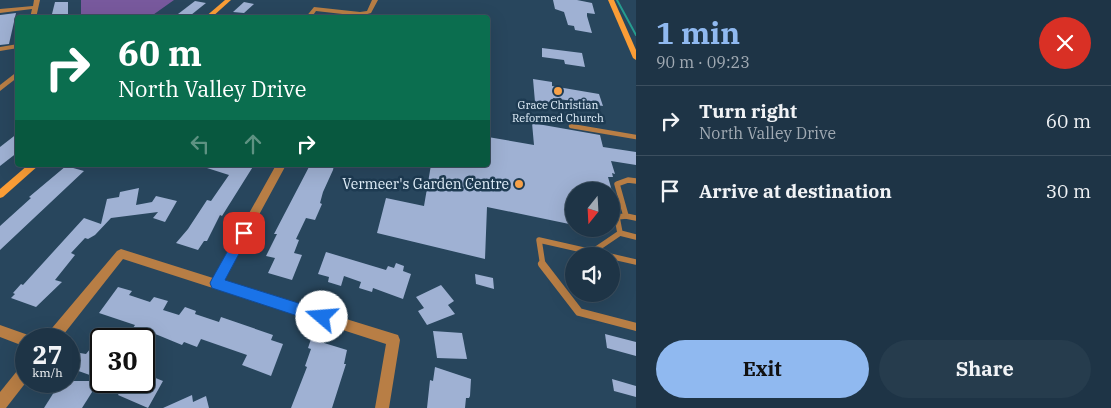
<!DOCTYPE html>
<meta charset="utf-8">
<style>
:root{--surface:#1e3446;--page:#263c4d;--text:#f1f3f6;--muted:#a1aab3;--line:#3c4f5f;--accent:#90b9f0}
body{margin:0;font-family:"IBM Plex Serif",serif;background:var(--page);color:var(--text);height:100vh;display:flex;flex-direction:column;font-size:19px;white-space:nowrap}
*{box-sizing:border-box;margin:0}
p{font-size:16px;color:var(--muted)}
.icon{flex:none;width:28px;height:28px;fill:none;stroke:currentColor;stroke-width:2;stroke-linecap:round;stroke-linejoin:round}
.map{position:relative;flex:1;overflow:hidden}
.drawer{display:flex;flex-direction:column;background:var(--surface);width:475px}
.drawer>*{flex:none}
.banner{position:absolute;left:15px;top:15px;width:475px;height:152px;border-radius:5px;box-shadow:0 5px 20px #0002,0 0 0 1px var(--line);background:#0b6e4f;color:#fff;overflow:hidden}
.needle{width:32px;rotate:198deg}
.buttons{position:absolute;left:565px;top:182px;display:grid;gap:10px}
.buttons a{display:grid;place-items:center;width:55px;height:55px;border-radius:50%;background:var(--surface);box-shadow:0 5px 20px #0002,0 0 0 1px var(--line);font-size:25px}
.speed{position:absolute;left:15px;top:328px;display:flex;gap:10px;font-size:25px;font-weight:700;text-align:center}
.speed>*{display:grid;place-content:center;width:65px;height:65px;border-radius:50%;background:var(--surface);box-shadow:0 5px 20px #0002,0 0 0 1px var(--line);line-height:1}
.speed small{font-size:12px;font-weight:400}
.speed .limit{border:2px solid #111;border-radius:8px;background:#fff;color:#111}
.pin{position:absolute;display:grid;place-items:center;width:42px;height:42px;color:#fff;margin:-21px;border-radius:10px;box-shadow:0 2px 8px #0006}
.me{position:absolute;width:55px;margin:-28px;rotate:288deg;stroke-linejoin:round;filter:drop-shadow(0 0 4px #0008)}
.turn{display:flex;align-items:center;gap:18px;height:105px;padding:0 20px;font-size:22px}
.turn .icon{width:65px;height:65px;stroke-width:2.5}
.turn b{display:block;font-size:35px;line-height:42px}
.lanes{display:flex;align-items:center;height:48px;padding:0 20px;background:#0003;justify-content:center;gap:25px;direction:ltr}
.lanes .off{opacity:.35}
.round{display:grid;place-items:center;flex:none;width:52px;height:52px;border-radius:26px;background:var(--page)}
.overview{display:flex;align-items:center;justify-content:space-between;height:85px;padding:0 20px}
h1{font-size:30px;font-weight:700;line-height:38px;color:var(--accent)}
.action{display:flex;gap:10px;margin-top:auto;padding:10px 20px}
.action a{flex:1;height:58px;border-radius:30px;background:var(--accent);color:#111;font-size:20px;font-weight:700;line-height:58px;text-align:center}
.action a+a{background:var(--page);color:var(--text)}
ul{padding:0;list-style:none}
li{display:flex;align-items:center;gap:15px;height:70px;padding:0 20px;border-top:1px solid var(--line)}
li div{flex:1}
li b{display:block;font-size:19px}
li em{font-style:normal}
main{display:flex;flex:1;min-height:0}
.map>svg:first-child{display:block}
.green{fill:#78599d}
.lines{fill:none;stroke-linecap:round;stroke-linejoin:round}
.stream{stroke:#269c8f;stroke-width:2}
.building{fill:#9fb1d3}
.lane-far2{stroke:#b87e45;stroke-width:4.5}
.lane-far1{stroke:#b87e45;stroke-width:5.5}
.lane{stroke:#b87e45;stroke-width:8}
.street{fill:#b87e45;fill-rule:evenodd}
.secondary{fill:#fa9d36;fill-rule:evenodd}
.route{fill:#1a73e8;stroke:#114b97}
.poi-dot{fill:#f7a148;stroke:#1e3b52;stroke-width:2}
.labels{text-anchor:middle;stroke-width:5;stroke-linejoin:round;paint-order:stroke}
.far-poi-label{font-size:11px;fill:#e4f2fd;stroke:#1e3b52}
.poi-label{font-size:14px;fill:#e4f2fd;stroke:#1e3b52;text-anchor:end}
</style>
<main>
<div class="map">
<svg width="636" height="408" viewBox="0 0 636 408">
<rect width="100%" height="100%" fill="#28465d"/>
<!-- green -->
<polygon class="green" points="81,0 174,0 150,17 81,17"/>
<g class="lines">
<!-- stream -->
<polyline class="stream" points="617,0 636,35"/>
</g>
<!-- building -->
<g class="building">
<polygon points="553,0 577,0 592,3 595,14 587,13 587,16 592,33 575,30 574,26 568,25 564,12 555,9"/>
<polygon points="195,1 206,3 191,15 178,14"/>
<polygon points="55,2 68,2 68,16 51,18"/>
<polygon points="244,2 254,4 244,13 233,12"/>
<polygon points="16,13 9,44 0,45 0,15"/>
<polygon points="542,48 582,53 585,67 565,64 564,60 542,57"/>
<polygon points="533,79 552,82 552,86 599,94 603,106 553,98 554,105 535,102"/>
<polygon points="532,123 600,135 603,147 636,152 636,165 611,161 615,174 612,173 613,177 608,177 612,191 574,191 574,225 487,207 485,259 377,233 386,198 424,206 431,165 488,165 488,137 534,145"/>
<polygon points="18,133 18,152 0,166 0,147"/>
<polygon points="207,165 254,165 222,216 220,215 207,241 204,241 198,250 176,243 188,229 207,200 211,201 229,175 207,168"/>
<polygon points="310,165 334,165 333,170 323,192 320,203 322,204 315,220 306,218 296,239 299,240 294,253 302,255 292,280 268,273 275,258 266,256 277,234 274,234"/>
<polygon points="66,166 84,171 0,250 0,226 31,198 29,197"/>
<polygon points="139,188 136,205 152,202 156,196 177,201 165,222 153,218 158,212 111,218 95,235 88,239 85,238 71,253 75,255 55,280 62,282 36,307 11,298 15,294 13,293 21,284 23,285 84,218 101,224 107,199 119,197 120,192"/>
<polygon points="326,252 386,270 388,266 394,268 396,263 404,266 403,271 411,274 403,299 373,288 372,292 359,288 361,282 344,276 341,286 328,282 329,277 318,274"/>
<polygon points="475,274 493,278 494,289 476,284"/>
<polygon points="441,285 454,301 448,305 455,314 427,325 418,311 424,308 416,297"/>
<polygon points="118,287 132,291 129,295 150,302 154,297 168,301 163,310 179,315 185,307 196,311 195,314 219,322 221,317 273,335 271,340 283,344 271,376 242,365 247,355 201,339 197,347 184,342 182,345 148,331 145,336 131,331 135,325 99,313"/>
<polygon points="433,331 462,333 467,359 437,358"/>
<polygon points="605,334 636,342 636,356 607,348"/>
<polygon points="311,339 347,350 344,364 346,364 332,408 291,408 307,367 305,366 311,349 308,348"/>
<polygon points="95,343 101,345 101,379 70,368 80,353 86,354"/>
<polygon points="435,367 471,379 470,396 469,398 466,398 465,408 427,408 430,380 433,381"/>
<polygon points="153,377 163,381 148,408 118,395 126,381 144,381 144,378 151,381"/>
<polygon points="612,379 636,386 636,397 614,391"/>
<polygon points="61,381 99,381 82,408 44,408"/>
<polygon points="192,395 193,402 206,396 209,408 163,408"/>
</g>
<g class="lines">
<!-- lane-far2 -->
<polyline class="lane-far2" points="571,126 636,137"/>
<!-- lane-far1 -->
<g class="lane-far1">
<polyline points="636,181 628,180 617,184 626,216 636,218"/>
<polyline points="626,216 617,217 620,233 636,237"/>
<polyline points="620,233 592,252 636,262"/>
<polyline points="543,266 539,240 592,252"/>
</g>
<!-- lane -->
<polyline class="lane" points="542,264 579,312 636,327"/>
<!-- street -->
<g class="street">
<polygon points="34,0 40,0 36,18 30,18 32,9 0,13 0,9 33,6"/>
<polygon points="372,0 378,0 371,13 360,16 316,11 311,18 305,18 314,7 360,12 367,11"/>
<polygon points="18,44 18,48 0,51 0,47"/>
<polygon points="18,71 18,77 0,91 0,85"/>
<polygon points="276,165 286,165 223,281 398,335 400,340 389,408 375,408 386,344 123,259 60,339 46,339 47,334 117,251 121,249 213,278"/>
<polygon points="0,325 31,336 32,339 26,339 26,347 0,337"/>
<polygon points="26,364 27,381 6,408 0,408 0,392 21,366"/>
</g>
<!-- secondary -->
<g class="secondary">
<polygon points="225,0 231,0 211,18 204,18"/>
<polygon points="608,0 614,0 636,50 636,60 633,58"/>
<polygon points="28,165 39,165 3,197 0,198 0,189"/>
</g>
</g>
<!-- route -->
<polygon class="route" points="244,228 250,233 225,280 327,312 330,317 327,322 322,324 212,288 210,283 212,279 240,229"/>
<!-- markers -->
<g class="poi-dot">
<circle cx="558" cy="91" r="5"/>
<circle cx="519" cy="184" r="5"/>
</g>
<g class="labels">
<!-- far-poi labels -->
<g class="far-poi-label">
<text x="558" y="109">Grace Christian<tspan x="558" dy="13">Reformed Church</tspan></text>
</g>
<!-- poi labels -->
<g class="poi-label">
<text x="509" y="189">Vermeer's Garden Centre</text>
</g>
</g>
</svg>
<div class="buttons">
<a><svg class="needle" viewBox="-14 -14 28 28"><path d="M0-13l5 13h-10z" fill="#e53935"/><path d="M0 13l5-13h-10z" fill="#a1aab3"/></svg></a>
<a><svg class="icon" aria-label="sound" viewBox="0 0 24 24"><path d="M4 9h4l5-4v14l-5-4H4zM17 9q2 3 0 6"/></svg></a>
</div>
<div class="speed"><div>27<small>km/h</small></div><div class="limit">30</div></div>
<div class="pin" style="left:244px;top:233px;background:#d93025"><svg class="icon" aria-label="arrive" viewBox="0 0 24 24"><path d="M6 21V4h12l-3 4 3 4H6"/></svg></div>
<svg class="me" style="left:322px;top:317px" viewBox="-20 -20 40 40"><circle r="19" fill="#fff"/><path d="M0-13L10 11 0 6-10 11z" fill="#1a73e8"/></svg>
<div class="banner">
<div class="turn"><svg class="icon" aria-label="right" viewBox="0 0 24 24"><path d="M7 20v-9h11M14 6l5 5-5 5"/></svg><div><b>60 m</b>North Valley Drive</div></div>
<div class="lanes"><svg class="icon off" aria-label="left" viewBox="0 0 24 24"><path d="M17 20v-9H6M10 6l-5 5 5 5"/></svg><svg class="icon off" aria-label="ahead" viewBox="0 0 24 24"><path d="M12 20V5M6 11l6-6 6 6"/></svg><svg class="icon" aria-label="right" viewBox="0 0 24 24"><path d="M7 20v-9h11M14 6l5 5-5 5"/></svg></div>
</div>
</div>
<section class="drawer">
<div class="overview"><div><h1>1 min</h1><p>90 m · 09:23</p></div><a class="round" style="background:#d93025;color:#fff"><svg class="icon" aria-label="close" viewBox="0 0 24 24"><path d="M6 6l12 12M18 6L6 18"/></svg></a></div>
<ul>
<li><svg class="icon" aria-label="right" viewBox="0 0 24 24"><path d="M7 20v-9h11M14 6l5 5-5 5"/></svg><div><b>Turn right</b><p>North Valley Drive</p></div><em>60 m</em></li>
<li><svg class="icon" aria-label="arrive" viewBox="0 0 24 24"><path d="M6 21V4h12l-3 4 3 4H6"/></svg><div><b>Arrive at destination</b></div><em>30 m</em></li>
</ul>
<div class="action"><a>Exit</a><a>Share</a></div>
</section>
</main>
